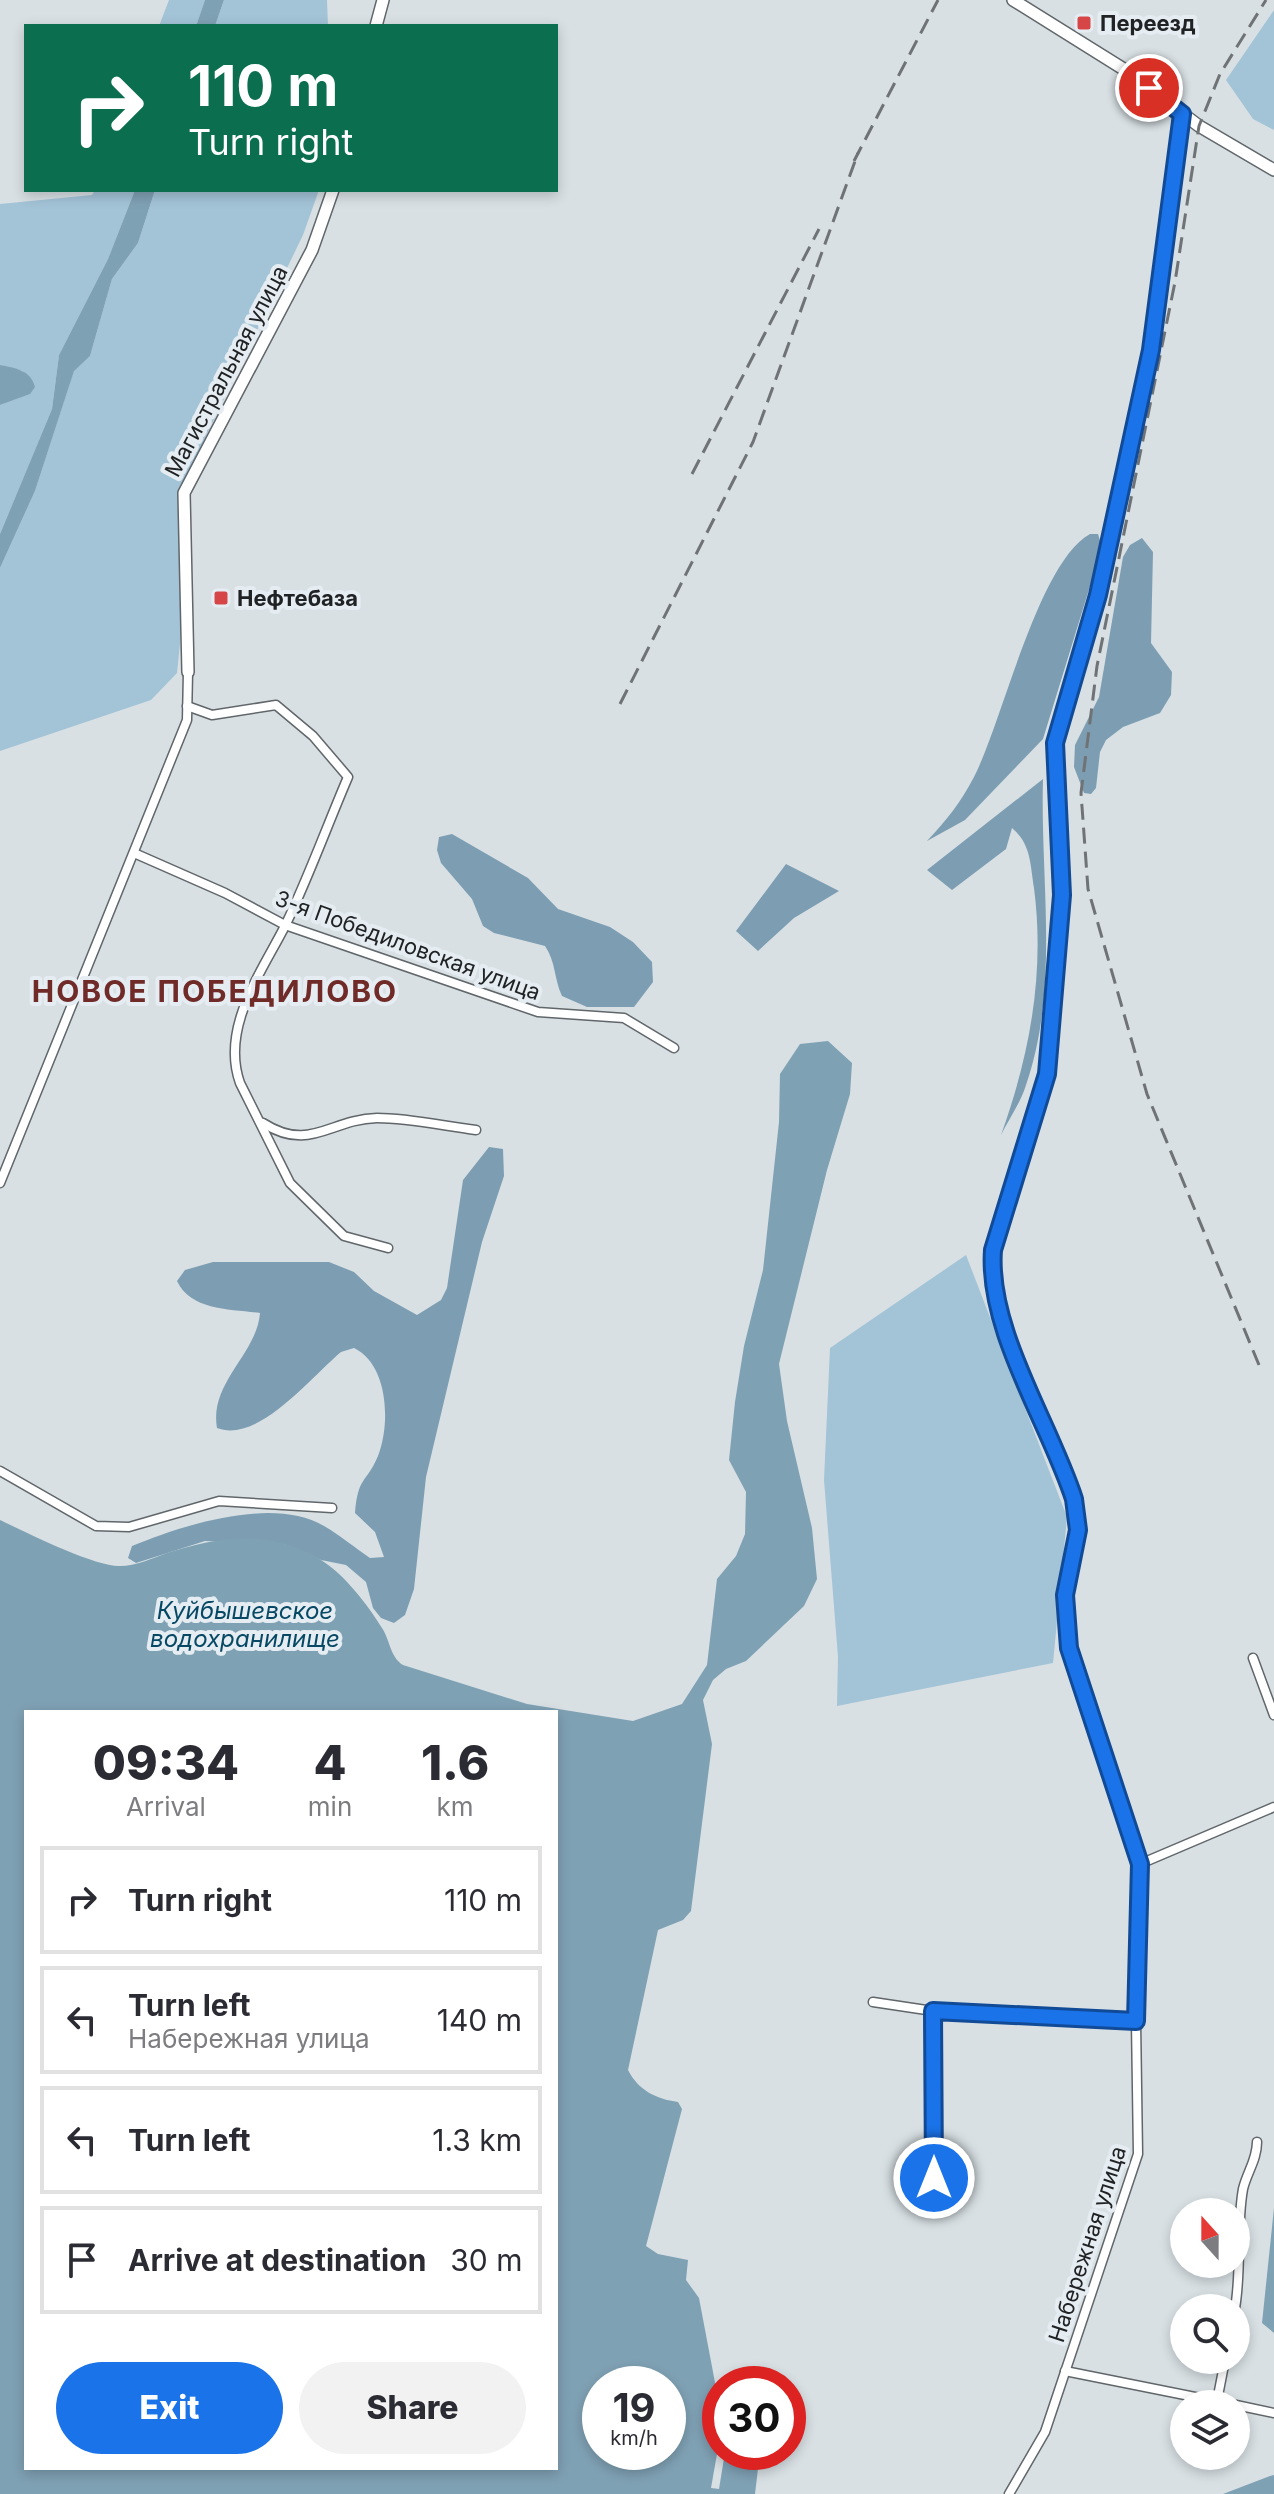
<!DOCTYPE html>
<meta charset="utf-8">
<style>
:root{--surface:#fff;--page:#f2f2f3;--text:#2b2b33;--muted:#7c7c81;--line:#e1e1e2;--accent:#1a73e8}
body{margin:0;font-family:Inter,sans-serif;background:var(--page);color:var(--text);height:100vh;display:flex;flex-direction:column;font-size:30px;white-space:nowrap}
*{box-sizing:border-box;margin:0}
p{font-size:26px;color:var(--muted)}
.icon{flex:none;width:44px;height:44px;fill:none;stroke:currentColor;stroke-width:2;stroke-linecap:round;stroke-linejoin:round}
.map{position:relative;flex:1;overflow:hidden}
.panel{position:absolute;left:24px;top:1710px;width:534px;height:760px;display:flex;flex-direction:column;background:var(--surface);border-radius:0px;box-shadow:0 4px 12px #0003}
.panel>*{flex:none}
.hud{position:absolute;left:24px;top:24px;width:534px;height:168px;border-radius:0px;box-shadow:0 4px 12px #0003;background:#0b6e4f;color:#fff;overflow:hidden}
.needle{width:52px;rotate:339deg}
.controls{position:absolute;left:1170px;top:2198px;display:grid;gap:16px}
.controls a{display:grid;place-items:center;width:80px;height:80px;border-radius:50%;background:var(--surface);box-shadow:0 4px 12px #0003;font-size:40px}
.speed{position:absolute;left:582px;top:2366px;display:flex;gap:16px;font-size:40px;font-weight:700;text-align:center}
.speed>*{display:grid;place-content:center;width:104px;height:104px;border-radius:50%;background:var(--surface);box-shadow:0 4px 12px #0003;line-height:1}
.speed small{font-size:20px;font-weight:400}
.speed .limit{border:12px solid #d22;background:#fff;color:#111}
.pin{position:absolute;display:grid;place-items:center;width:68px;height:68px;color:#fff;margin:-34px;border:4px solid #fff;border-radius:50%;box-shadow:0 2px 8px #0007}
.me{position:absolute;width:88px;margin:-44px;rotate:0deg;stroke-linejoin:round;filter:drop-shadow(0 0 6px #0008)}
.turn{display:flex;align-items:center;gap:28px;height:168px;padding:0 32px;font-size:36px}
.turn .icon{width:104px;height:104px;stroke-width:2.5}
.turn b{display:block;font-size:56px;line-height:68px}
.eta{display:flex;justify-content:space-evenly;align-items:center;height:136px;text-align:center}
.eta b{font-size:48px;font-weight:800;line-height:56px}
.button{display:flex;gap:16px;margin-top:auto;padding:16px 32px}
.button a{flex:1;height:92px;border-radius:48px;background:var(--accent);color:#fff;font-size:32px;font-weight:800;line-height:92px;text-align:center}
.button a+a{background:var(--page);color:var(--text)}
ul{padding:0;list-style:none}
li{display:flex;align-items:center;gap:24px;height:108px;margin:0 16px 12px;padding:0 16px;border:4px solid var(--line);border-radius:0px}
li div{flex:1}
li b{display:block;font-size:30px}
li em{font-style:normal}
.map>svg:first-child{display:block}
.green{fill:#a3c3d7}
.forest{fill:#7d9eb2}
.water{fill:#7fa1b4;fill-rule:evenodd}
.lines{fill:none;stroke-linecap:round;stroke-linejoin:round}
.minor-casing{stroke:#60666a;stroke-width:11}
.tertiary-casing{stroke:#60666a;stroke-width:14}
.minor{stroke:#fff;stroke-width:8}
.tertiary{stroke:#fff;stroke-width:11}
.rail{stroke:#6f7376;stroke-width:3;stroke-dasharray:16 8;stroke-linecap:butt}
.route-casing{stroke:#114b97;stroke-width:20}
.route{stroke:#1a73e8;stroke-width:14}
.poi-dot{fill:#d64647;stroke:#e5edf2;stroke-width:3}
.labels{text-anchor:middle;stroke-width:8;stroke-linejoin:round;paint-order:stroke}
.poi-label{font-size:22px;font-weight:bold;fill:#202224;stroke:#e5edf2;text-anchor:start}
.street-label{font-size:22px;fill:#202224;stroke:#e5edf2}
.water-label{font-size:24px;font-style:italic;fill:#074965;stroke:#e5edf2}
.district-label{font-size:30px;font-weight:bold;letter-spacing:2px;fill:#702a28;stroke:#e5edf2}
</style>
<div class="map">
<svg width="1274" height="2494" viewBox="0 0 1274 2494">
<rect width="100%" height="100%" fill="#d8e0e4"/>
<!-- green -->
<g class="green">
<polygon points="169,0 205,0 196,26 159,26"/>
<polygon points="224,0 327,0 328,26 215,26"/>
<polygon points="1274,10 1274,130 1253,119 1226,80"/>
<polygon points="95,190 135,190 108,259 59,355 52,409 0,534 0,405 29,394 23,371 0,365 0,204 92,195"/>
<polygon points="155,190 319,190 303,235 179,492 181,634 177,673 151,700 0,751 0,568 35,491 74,370 90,356 112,279 138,243"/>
<polygon points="966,1255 1067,1517 1053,1663 837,1706 838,1657 824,1480 830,1348"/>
</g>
<!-- forest -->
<g class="forest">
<path d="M1090 534H1098L1102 547 1043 739 965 820 927 841C946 821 961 802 974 777 1003 720 1038 563 1090 534Z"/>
<polygon points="1142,538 1153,552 1151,643 1172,672 1171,695 1160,713 1123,727 1106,740 1100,752 1096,788 1091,794 1084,793 1074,767 1075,745 1099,697 1123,557 1130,545"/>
<path d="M1043 779C1040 881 1060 986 1026 1085 1021 1102 1009 1119 1001 1135 1030 1054 1045 973 1034 888 1030 863 1031 844 1012 828L1006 849 952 890 927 870Z"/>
<path d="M452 834 528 878 558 909 610 927 633 942 652 962 653 982 634 1007H587L562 996C554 979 556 962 545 946L494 933 483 926 472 899 441 863 437 850 439 837Z"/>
<polygon points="786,864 839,891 794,918 758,951 736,931"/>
<path d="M489 1147 503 1149 504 1176 482 1242 426 1477 414 1589 405 1615 394 1623 381 1618 373 1608 366 1582 346 1565 321 1560 284 1544 205 1541 136 1563 128 1558 132 1546C183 1525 273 1496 324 1526 340 1535 355 1548 370 1558L384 1557 375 1532 355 1513C358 1476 366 1484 378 1456 391 1423 388 1364 354 1348L341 1352C311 1377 258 1444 217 1428 209 1383 257 1354 260 1313 231 1309 191 1311 177 1281L185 1270 213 1262H329L354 1272 374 1291 417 1315 441 1300 447 1288 463 1180Z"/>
</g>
<!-- water -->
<g class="water">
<polygon points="205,0 224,0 215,26 196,26"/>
<polygon points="135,190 155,190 138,243 112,279 90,356 74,371 35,491 0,568 0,534 52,409 59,355 108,259"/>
<path d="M0 365C15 368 31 370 35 387L30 394 0 405Z"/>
<path d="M828 1041 852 1063 850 1094 827 1170 779 1364 787 1421 812 1528 817 1579 804 1606 746 1661 726 1669 713 1680 703 1700 712 1744 691 1911 683 1920 658 1930 628 2070C638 2090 656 2099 678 2102L682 2109 646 2246 658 2254 688 2260 686 2280 699 2298 720 2409V2437L711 2488 719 2489 725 2452H760L755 2494H0V1520C25 1532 95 1567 120 1566 136 1566 153 1558 167 1553 220 1536 271 1529 321 1560 345 1575 367 1604 382 1628 390 1640 390 1657 403 1665L527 1704 633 1721 682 1704 707 1665 717 1579 736 1556 745 1534 746 1492 729 1460 735 1402 744 1346 763 1270 779 1122 780 1074 800 1044ZM556 1712V2468H26V1712ZM668 2384V2452H600V2384Z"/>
<polygon points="1274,2208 1274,2333 1262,2323"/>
<polygon points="1274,2475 1274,2494 1223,2494 1270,2476"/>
</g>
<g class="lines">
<defs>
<g id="minor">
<path d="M187 706 212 715 276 705 313 736 348 777C327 826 309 876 286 924 263 970 220 1027 240 1083L290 1183 344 1236 388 1248"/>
<polyline points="134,853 225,893 285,925 538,1012 624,1018 674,1048"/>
<path d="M263 1123C310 1153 330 1119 377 1118 409 1118 444 1126 476 1130"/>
<polyline points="0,1183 187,720 188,672"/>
<polyline points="0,1471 96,1526 129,1527 219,1501 332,1508"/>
<polyline points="1253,1658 1274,1715"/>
<polyline points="1140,1864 1274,1807"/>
<polyline points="873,2002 933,2011 1136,2021"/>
<polyline points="933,2011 934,2178"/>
<path d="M1235 2308C1242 2269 1236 2228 1243 2189 1247 2172 1257 2160 1257 2142"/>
<polyline points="1065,2371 1230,2404"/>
<polyline points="1217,2401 1225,2360"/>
<polyline points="1236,2405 1274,2413"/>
<path d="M1009 2494 1045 2432 1138 2154 1136 2021 1140 1864 1069 1648 1065 1595 1078 1530 1074 1499C1049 1420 987 1333 993 1250L1047 1074 1062 895 1055 743 1098 595 1151 350 1182 114"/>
</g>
<g id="tertiary">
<polyline points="1013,0 1122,68 1199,126 1274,170"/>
<polyline points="376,26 383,0"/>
<polyline points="188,672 184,493 312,250 333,190"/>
</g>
</defs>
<!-- minor casing -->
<use href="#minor" class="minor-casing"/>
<!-- tertiary casing -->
<use href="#tertiary" class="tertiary-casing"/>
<!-- minor -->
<use href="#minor" class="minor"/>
<!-- tertiary -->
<use href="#tertiary" class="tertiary"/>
<!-- rail -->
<g class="rail">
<polyline points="854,161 938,0"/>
<polyline points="692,474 819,229"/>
<polyline points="620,704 753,442 858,153"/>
<polyline points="1259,1365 1147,1094 1088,889 1081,793 1097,666 1175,282 1199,126 1220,74 1266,0"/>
</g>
</g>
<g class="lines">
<defs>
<path id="route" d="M934 2178 933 2011 1136 2021 1140 1864 1069 1648 1065 1595 1078 1530 1074 1499C1049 1422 987 1330 993 1250L1047 1074 1062 895 1055 743 1098 595 1151 350 1182 114 1149 88"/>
</defs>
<!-- route casing -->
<use href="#route" class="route-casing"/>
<!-- route -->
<use href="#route" class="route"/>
</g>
<!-- markers -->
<g class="poi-dot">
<rect x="1076" y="15" width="16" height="16" rx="4"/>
<rect x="213" y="590" width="16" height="16" rx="4"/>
</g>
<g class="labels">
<!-- poi labels -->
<g class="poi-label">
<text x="1100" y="31">Переезд</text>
<text x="237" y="606">Нефтебаза</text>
</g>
<!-- street labels -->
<g class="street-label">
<text transform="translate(226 371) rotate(-62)" y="8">Магистральная улица</text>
<text transform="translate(408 945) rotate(20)" y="8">3-я Победиловская улица</text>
<text transform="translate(1087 2244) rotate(-72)" y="8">Набережная улица</text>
</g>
<!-- water labels -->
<g class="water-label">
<text x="245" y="1619">Куйбышевское<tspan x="245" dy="28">водохранилище</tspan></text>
</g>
<!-- district labels -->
<g class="district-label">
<text x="215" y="1002">НОВОЕ ПОБЕДИЛОВО</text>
</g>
</g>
</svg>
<div class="controls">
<a><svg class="needle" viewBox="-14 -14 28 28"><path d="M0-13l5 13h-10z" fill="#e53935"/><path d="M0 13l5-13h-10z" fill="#7c7c81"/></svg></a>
<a><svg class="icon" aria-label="search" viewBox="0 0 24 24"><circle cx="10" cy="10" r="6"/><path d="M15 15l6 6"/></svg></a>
<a><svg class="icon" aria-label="layers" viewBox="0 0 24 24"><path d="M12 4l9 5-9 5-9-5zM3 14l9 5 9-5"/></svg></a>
</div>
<div class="speed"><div>19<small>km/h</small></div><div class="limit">30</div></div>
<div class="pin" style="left:1149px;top:88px;background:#d93025"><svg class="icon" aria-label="arrive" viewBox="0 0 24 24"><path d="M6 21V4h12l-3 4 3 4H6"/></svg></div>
<svg class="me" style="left:934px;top:2178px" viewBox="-20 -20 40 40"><circle r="17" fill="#1a73e8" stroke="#fff" stroke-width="3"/><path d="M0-11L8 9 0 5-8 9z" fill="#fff"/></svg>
<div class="hud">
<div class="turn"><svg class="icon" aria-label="right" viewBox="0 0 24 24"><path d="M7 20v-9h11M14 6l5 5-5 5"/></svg><div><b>110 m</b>Turn right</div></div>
</div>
<section class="panel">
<div class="eta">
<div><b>09:34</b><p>Arrival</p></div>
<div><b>4</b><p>min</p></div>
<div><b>1.6</b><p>km</p></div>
</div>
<ul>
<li><svg class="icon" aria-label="right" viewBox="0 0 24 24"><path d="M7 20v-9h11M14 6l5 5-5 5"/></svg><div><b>Turn right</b></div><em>110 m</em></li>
<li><svg class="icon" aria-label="left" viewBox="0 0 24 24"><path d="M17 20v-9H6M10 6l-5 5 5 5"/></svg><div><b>Turn left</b><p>Набережная улица</p></div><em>140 m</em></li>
<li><svg class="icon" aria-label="left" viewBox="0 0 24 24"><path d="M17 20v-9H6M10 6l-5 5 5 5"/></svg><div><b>Turn left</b></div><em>1.3 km</em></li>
<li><svg class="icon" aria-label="arrive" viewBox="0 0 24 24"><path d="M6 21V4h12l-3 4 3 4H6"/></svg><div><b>Arrive at destination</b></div><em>30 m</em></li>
</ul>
<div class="button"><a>Exit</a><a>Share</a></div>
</section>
</div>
